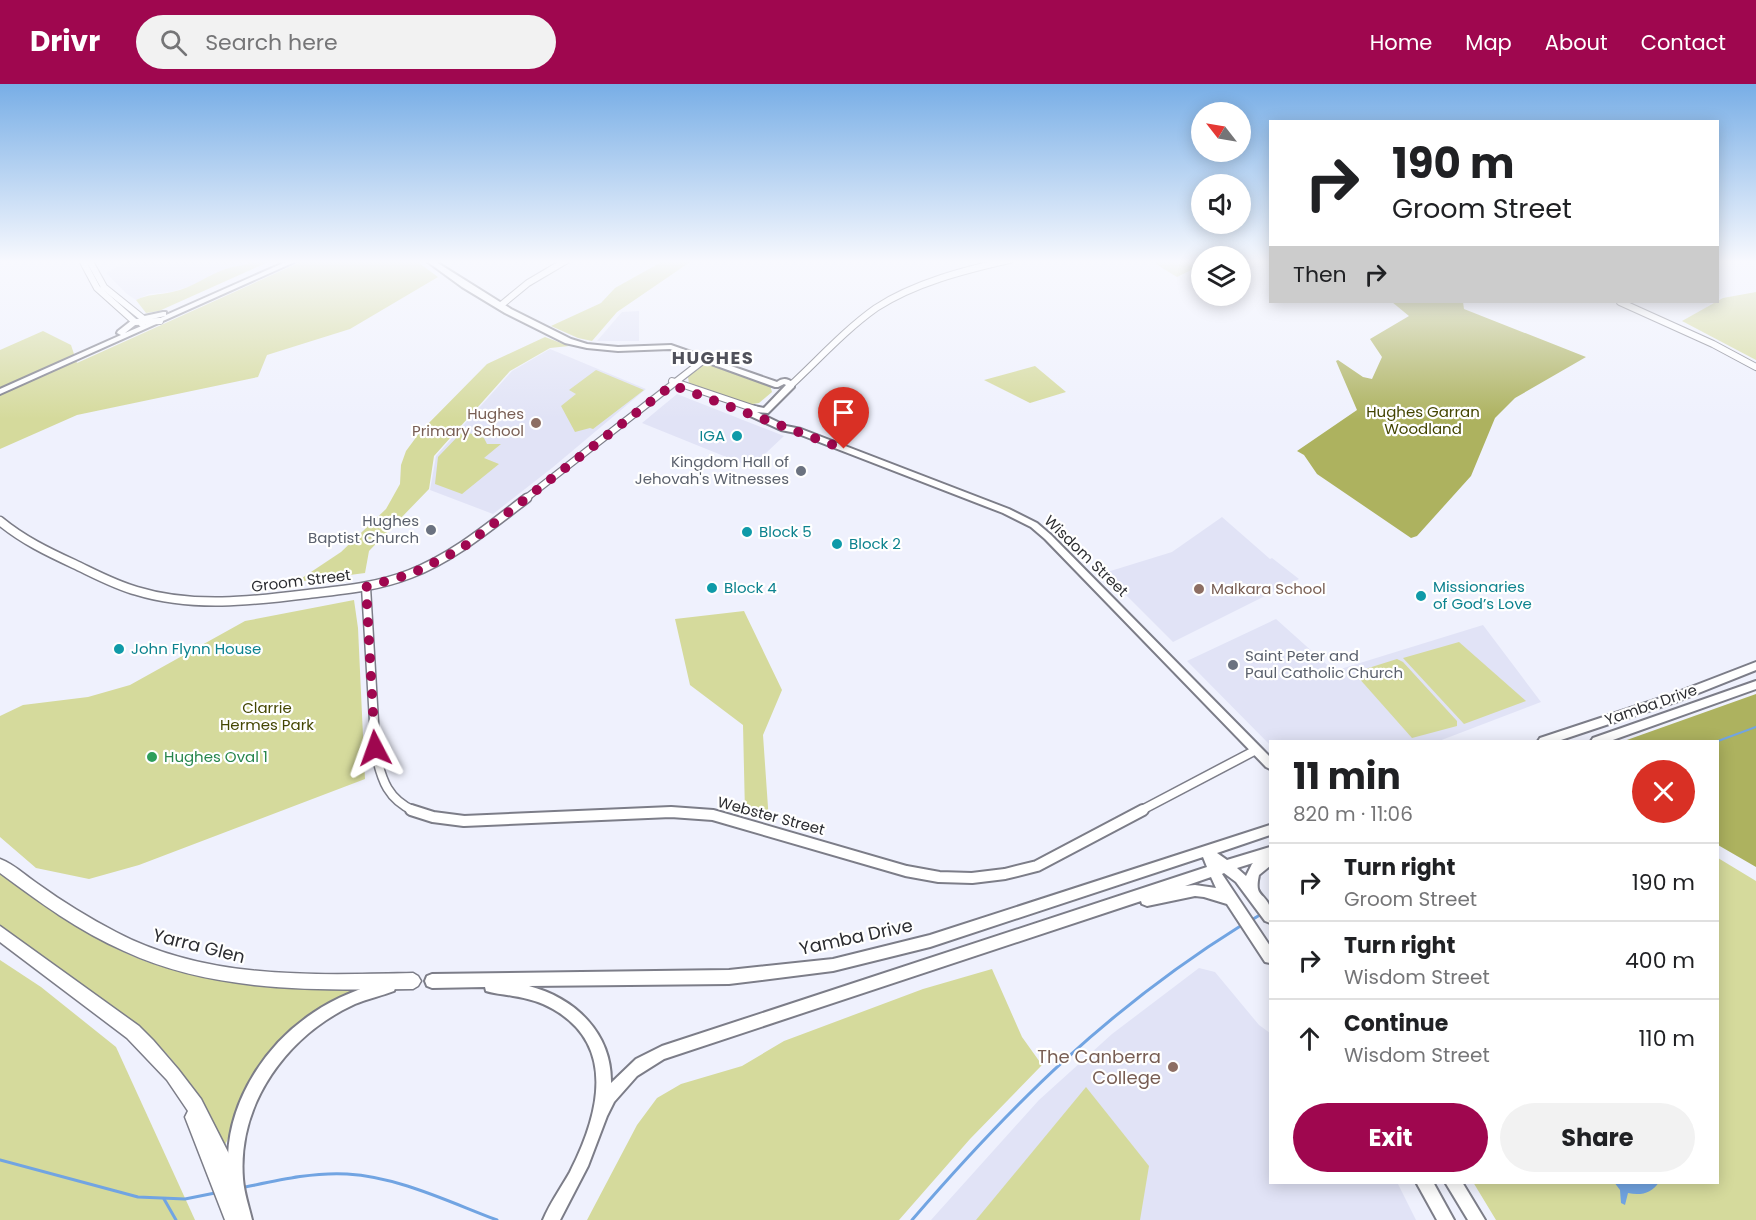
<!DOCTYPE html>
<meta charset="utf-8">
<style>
:root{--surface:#fff;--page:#f2f2f2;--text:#202124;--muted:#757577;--line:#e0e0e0;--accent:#9f074f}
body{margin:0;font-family:Poppins,sans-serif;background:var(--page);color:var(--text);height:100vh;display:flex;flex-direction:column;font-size:22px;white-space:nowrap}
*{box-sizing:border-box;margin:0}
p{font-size:20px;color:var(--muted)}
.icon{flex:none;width:33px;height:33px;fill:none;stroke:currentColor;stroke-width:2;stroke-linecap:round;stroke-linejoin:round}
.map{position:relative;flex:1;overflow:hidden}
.sheet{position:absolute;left:1269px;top:656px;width:450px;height:444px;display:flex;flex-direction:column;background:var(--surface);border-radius:0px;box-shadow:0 3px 15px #0003}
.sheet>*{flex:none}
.guide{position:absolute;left:1269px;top:36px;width:450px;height:183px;border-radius:0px;box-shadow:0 3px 15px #0003;background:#fff;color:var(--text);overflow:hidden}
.needle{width:39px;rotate:301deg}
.fabs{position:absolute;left:1191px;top:18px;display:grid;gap:12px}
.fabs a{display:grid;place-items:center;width:60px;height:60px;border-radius:50%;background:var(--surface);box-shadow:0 3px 15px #0003;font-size:30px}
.pin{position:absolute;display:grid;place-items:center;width:51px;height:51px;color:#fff;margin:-62px -26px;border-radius:50% 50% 50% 0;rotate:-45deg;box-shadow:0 0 6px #0007}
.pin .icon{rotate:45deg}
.me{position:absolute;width:66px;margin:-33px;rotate:356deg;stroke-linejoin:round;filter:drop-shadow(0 0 4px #0008)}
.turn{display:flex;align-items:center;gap:21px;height:126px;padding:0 24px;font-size:27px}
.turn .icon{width:78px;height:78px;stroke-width:2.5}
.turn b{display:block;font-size:42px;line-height:51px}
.then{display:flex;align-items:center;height:57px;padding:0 24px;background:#0003;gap:12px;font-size:22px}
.round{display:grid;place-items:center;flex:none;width:63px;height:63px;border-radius:32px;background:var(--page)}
.headline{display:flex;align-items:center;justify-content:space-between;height:102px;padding:0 24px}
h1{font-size:36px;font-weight:700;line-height:45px}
.action{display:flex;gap:12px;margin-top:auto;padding:12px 24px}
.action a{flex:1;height:69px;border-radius:36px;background:var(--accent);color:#fff;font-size:24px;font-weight:700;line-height:69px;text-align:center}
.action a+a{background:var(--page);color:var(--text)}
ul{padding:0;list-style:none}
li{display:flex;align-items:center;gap:18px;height:78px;padding:0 24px;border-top:2px solid var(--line)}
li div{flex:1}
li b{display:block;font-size:22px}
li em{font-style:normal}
header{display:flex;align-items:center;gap:36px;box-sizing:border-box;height:84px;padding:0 30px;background:var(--accent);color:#fff}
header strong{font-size:28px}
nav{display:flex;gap:33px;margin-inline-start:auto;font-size:21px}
.search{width:420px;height:54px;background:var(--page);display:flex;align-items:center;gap:15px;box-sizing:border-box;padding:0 21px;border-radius:33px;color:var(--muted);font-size:22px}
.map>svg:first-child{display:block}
.built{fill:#e1e3f6}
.green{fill:#d5da9c}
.forest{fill:#adb25f}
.water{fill:#71a4e2}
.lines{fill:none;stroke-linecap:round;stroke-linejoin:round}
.stream-far1{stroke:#71a4e2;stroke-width:2}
.stream{stroke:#71a4e2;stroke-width:3}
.minor-far2-casing{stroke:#7c7d88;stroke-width:8}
.minor-far1-casing{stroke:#7c7d88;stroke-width:11}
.minor-casing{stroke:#7c7d88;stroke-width:14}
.major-casing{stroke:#7c7d88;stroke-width:4}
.highway-casing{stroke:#7c7d88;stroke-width:3}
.minor-far2{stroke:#fff;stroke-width:6}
.minor-far1{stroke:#fff;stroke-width:8}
.minor{stroke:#fff;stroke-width:10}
.major{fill:#fff;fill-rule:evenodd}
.highway{fill:#fff;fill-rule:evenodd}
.route{stroke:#9f074f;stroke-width:10;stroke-dasharray:0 18}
.education-dot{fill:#8d6e63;stroke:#fff;stroke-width:2}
.culture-dot{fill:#0f9aa8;stroke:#fff;stroke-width:2}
.worship-dot{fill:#6b7280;stroke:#fff;stroke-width:2}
.leisure-dot{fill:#2e9e5b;stroke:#fff;stroke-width:2}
.labels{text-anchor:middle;stroke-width:4.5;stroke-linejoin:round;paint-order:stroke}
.park-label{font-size:15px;fill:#444602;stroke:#fff}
.education-label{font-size:15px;fill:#785e54;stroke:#fff;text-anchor:end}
.culture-label{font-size:15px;fill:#0d838f;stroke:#fff;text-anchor:start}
.worship-label{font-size:15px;fill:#5b616d;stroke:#fff;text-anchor:end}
.street-label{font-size:15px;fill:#2c2d31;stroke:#fff}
.leisure-label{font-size:15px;fill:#27864d;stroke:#fff;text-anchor:start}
.far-district-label{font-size:18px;font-weight:bold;letter-spacing:1.5px;fill:#50515a;stroke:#fff}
.near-street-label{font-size:18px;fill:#2c2d31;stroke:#fff}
.near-education-label{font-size:18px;fill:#785e54;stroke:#fff;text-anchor:end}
</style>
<header>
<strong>Drivr</strong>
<div class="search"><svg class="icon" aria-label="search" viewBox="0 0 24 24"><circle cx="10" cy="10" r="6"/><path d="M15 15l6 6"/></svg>Search here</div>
<nav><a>Home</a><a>Map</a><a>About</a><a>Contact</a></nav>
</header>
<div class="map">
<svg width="1756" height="1136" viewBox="0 0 1756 1136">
<rect width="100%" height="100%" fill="#eff1fd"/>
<!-- built -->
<g class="built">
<polygon points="131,176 255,176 243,183 228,184 191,202 171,208 149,210 136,216 127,210 106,189"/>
<polygon points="639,227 639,257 597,257 622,228"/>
<polygon points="550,265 646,305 552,384 493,430 430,406 436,372 512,287"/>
<polygon points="677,310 784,352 751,383 642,339"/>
<polygon points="1222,433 1270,475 1272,474 1299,495 1173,558 1104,489 1172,468"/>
<polygon points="1276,535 1334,587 1483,541 1541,618 1439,657 1270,657 1270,661 1187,577"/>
<polygon points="1199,884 1215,888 1259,941 1270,949 1270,1098 1397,1098 1416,1136 931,1136 1039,1016 1112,950"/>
</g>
<!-- green -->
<g class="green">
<path d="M255 176H273L159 227 146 229 136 216C148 210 159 211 172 208 193 204 212 188 229 184 242 180 241 184 255 176Z"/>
<polygon points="305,176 415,176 438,193 350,245 267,271 258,293 77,331 0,365 0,266 43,247 71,261 77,279"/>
<polygon points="665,176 693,176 617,228 592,257 578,254 551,242 601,219 615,204"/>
<polygon points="1154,176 1201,176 1201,181 1177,193 1156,180"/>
<polygon points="1756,208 1756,276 1682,237 1723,214"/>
<polygon points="545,253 569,262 550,264 510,287 434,372 429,405 369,467 365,489 296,498 341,468 386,425 400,400 401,381 406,367 420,348 487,280"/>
<polygon points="714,280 770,301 772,308 759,319 746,321 689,300 688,293 702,281"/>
<polygon points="1035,282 1066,308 1030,319 984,296"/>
<polygon points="596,286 644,306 593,345 590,344 575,348 561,322 576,310 569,306"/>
<polygon points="463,347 484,354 487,360 501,360 484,374 499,380 462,410 435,400 438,373"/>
<polygon points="354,516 358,544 365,695 139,781 89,795 36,784 0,753 0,632 23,621 88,613 130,601 245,537"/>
<polygon points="744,527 782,606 763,651 769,738 745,729 743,641 690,601 675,535"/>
<polygon points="1459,558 1526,617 1464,640 1403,574"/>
<polygon points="1397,575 1403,578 1457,637 1457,642 1412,654 1357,592 1359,587"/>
<polygon points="1718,774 1756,797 1756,1136 1496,1136 1473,1098 1718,1098"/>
<path d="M0 790C37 816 74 844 115 864 194 903 282 904 369 904L306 939 232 1046 225 1061C200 1012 177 974 134 938L0 841Z"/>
<polygon points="0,876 41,903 116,963 195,1136 0,1136"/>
<polygon points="992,885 1022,953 1042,981 970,1055 899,1136 587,1136 637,1041 657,1014 681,1000 742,982 784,957 923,905"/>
<polygon points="1086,1003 1149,1082 1140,1136 976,1136"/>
</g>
<!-- forest -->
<g class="forest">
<polygon points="1392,218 1463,218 1464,225 1586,273 1515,314 1495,334 1471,392 1417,452 1411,454 1317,390 1304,371 1297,367 1357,326 1336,277 1338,276 1363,293 1372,295 1382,273 1370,255 1409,232"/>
<polygon points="1756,610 1756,783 1718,761 1718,657 1624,657"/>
</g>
<!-- water -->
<path class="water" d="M1614 1098H1659C1652 1109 1641 1112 1628 1109L1625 1121 1621 1119 1620 1106Z"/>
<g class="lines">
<!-- stream-far1 -->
<polyline class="stream-far1" points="1718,657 1756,643"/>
<!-- stream -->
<g class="stream">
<polyline points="1250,837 1263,829"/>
<polyline points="0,1076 138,1113 185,1115 215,1109"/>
<path d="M241 1104C275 1097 311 1088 347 1090 399 1093 449 1118 497 1136"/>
<polyline points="164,1115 176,1136"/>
<path d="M912 1136C1014 1018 1109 924 1242 841"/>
</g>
<defs>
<g id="minor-far2">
<polyline points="82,176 97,204 135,238 160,237"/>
<polyline points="89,176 104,203 145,236 142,240"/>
<polyline points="1620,218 1713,260 1756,283"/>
<polyline points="500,222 528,199 567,176"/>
<polyline points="672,297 755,325"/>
<path d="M791 301C819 275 845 246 876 224 914 199 965 186 1009 176"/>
<polyline points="525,415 709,272"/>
</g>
<g id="minor-far1">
<path d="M0 437C23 456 48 468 74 480 95 490 115 501 137 507 192 524 252 517 308 510 343 506 377 503 410 490 454 473 490 442 527 414"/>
<path d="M366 503 376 671C382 697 388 715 414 727"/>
<polyline points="1140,727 1256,666"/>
</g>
<polyline id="minor" points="411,726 433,733 464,737 671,728 713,731 906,787 939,793 972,794 1005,790 1037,782 1143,726"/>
<g id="major">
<polygon points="290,176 299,176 0,310 0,305 121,251 117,249 118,247 132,236 139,238 125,249 165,232 143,237 140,237 140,233 163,228 166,228 166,231"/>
<path d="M425 176H433L511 225 571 255 587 260 618 263 671 261 777 298C784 293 787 295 794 299V303L768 329 757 328 786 342 801 345 1009 425 1037 439 1051 451 1270 673V685L1266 683 1045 455 1031 443 1003 429 796 349 781 346 748 331V327L754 322 764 324 786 301 784 300 778 303H775L670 265 618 267 587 264 565 259 505 229 462 203Z"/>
<polygon points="1756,578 1756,586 1681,616 1558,657 1538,657 1540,654 1673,610"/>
<polygon points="1756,597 1756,605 1610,657 1591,657 1593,654"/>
<path d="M1270 741V751L1217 769 1227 776 1270 763V782L1259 791C1254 814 1264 807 1270 823 1272 827 1270 834 1270 839L1265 837 1236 798 1224 789 1222 790 1270 862V879L1265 878 1227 820 1204 813 1195 812 1147 822 1142 820 1141 817 664 975 637 992 614 1018 607 1032 588 1082 560 1136H543C550 1119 561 1104 570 1088 598 1033 618 962 553 925 541 918 527 914 513 912 504 910 495 910 486 907L485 903 432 904 427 902 425 897 427 892 432 890 729 886 833 875 930 851ZM1203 773 1207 783 662 962 636 975 611 999C612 949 575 914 529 902L729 900 833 887 930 863ZM1252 780 1246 792 1237 784 1253 779ZM1211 793 1216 804 1195 801 1185 802Z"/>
<path d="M389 895 394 897 396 902 394 907C381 912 367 915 355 920 287 951 237 1020 243 1095 244 1109 249 1123 252 1136H236L231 1113 228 1111 213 1072 216 1067 221 1064 226 1067 228 1072C230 1015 266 960 313 929 336 913 362 904 389 895Z"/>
<polygon points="1416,1098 1433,1098 1454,1136 1437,1136"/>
<polygon points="1445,1098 1462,1098 1485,1136 1468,1136"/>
</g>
<g id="highway">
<path d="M0 775C14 780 26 792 38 800 63 818 89 834 116 848 207 896 313 891 413 889L418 892 421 897 418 902 413 905C315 906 215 909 124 867 79 847 39 818 0 789Z"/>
<polygon points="0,842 139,942 153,956 178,985 201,1015 230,1072 227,1078 221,1080 243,1136 225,1136 185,1033 188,1027 167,996 127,954 0,858"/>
</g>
</defs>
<!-- minor-far2 casing -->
<use href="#minor-far2" class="minor-far2-casing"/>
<!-- minor-far1 casing -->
<use href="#minor-far1" class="minor-far1-casing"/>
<!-- minor casing -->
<use href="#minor" class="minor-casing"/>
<!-- major casing -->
<use href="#major" class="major-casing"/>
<!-- highway casing -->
<use href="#highway" class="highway-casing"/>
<!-- minor-far2 -->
<use href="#minor-far2" class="minor-far2"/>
<!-- minor-far1 -->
<use href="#minor-far1" class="minor-far1"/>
<!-- minor -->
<use href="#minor" class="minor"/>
<!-- major -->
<use href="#major" class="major"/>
<!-- highway -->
<use href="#highway" class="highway"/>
</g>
<!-- sky -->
<linearGradient id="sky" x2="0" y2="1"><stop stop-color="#78aee6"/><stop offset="0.53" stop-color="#f8f9fe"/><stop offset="1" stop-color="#f8f9fe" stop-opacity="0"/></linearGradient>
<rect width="1756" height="335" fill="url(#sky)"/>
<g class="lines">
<!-- route -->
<polyline class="route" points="375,664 366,503 411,490 461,465 672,301 844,365"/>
</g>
<!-- markers -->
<g class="education-dot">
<circle cx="536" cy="339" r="6"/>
<circle cx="1199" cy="505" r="6"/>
<circle cx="1173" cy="983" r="6"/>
</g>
<g class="culture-dot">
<circle cx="737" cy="352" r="6"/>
<circle cx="747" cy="448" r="6"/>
<circle cx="837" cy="460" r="6"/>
<circle cx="712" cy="504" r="6"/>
<circle cx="1421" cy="512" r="6"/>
<circle cx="119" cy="565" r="6"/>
</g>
<g class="worship-dot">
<circle cx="801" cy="387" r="6"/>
<circle cx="431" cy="446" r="6"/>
<circle cx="1233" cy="581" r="6"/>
</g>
<circle class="leisure-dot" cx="152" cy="673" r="6"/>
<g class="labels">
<!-- park labels -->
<g class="park-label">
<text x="1423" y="333">Hughes Garran<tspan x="1423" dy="17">Woodland</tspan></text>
<text x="267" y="629">Clarrie<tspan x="267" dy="17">Hermes Park</tspan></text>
</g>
<!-- education labels -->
<g class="education-label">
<text x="524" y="335">Hughes<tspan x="524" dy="17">Primary School</tspan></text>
<text x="1211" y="510" text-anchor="start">Malkara School</text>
</g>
<!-- culture labels -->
<g class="culture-label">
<text x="725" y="357" text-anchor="end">IGA</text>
<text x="759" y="453">Block 5</text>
<text x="849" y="465">Block 2</text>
<text x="1433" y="508">Missionaries<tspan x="1433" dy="17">of God’s Love</tspan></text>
<text x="724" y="509">Block 4</text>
<text x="131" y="570">John Flynn House</text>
</g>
<!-- worship labels -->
<g class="worship-label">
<text x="789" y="383">Kingdom Hall of<tspan x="789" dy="17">Jehovah's Witnesses</tspan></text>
<text x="419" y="442">Hughes<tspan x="419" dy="17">Baptist Church</tspan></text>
<text x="1245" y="577" text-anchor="start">Saint Peter and<tspan x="1245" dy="17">Paul Catholic Church</tspan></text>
</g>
<!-- street labels -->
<g class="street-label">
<text transform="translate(1086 472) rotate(44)" y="5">Wisdom Street</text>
<text transform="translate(301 497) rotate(-7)" y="5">Groom Street</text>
<text transform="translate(1651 621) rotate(-19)" y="5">Yamba Drive</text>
<text transform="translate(771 732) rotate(15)" y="5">Webster Street</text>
</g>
<!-- leisure labels -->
<g class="leisure-label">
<text x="164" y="678">Hughes Oval 1</text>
</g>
<!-- far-district labels -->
<g class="far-district-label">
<text x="713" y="280">HUGHES</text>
</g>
<!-- near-street labels -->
<g class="near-street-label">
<text transform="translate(856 853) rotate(-12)" y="6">Yamba Drive</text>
<text transform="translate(199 862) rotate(14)" y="6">Yarra Glen</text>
</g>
<!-- near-education labels -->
<g class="near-education-label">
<text x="1161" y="979">The Canberra<tspan x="1161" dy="21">College</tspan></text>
</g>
</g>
</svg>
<div class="fabs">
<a><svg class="needle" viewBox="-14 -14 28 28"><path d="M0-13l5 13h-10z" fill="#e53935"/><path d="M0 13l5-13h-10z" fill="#757577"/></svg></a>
<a><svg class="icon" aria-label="sound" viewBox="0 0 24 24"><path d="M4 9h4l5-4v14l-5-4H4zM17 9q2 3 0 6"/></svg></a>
<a><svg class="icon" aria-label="layers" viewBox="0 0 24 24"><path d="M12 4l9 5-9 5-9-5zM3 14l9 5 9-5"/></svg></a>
</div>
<div class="pin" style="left:844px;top:365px;background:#d93025"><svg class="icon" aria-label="arrive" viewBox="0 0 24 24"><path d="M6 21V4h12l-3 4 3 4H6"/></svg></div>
<svg class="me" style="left:375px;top:664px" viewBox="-20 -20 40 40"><path d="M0-17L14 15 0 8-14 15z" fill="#9f074f" stroke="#fff" stroke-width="4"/></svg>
<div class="guide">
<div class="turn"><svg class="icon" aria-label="right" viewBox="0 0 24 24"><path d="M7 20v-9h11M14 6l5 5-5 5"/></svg><div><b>190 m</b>Groom Street</div></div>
<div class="then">Then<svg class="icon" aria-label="right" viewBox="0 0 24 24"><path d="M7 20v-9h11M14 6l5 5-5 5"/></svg></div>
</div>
<section class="sheet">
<div class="headline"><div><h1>11 min</h1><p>820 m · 11:06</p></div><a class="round" style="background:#d93025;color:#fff"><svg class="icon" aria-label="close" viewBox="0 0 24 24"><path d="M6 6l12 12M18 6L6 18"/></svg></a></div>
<ul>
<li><svg class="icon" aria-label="right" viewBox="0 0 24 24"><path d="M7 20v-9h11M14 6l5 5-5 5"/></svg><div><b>Turn right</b><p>Groom Street</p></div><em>190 m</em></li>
<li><svg class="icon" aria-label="right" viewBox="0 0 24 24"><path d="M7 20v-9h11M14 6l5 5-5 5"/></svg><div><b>Turn right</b><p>Wisdom Street</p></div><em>400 m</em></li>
<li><svg class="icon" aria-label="ahead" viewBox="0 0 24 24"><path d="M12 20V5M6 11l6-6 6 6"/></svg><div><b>Continue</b><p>Wisdom Street</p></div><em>110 m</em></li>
</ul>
<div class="action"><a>Exit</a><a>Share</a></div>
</section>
</div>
